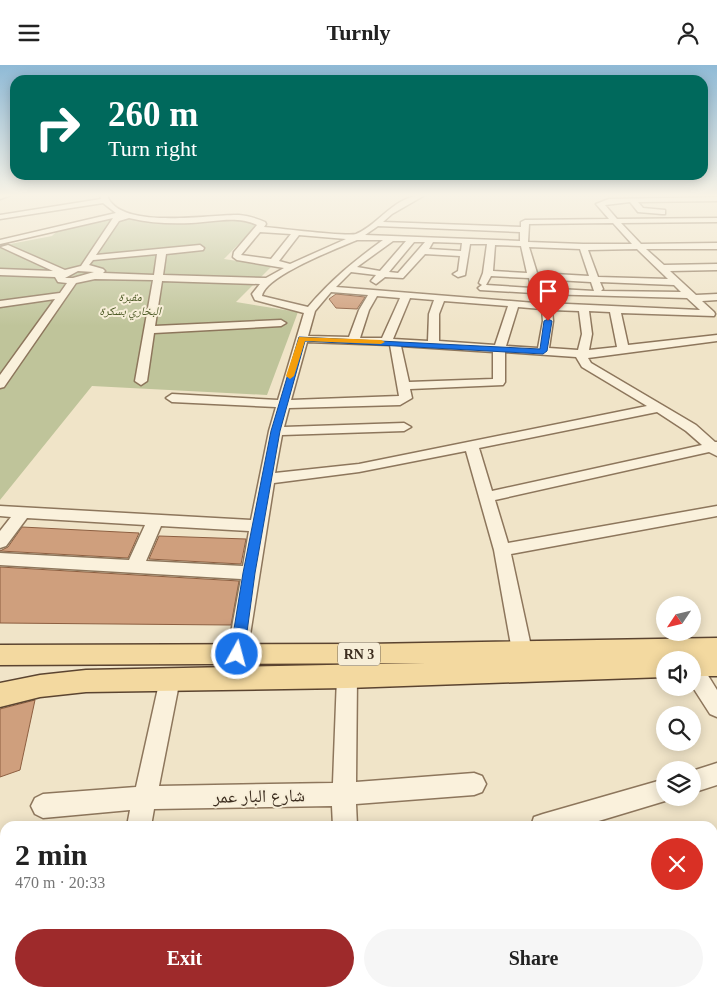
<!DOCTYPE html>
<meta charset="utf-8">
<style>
:root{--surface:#fff;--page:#f6f6f6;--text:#222;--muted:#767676;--accent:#9e2a2b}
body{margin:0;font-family:"Times New Roman","Noto Naskh Arabic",serif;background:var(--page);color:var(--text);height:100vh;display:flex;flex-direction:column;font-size:19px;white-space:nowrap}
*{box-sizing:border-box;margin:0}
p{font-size:16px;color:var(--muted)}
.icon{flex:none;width:28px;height:28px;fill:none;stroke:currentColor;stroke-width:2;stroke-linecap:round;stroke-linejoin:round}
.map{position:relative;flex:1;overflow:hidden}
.sheet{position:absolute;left:0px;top:756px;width:718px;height:176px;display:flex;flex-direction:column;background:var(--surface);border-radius:15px 15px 0 0;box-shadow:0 2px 12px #0003}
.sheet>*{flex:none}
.guide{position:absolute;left:10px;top:10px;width:698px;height:105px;border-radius:15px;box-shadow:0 2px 12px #0003;background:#00695c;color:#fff;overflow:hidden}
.needle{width:32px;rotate:235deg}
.controls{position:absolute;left:656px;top:531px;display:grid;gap:10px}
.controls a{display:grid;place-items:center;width:45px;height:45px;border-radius:50%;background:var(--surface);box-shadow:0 2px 12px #0003;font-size:25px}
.pin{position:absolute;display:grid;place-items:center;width:42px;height:42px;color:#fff;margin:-51px -21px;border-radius:50% 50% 50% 0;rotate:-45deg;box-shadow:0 0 5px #0007}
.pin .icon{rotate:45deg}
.me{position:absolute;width:55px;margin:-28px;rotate:7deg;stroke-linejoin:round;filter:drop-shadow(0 0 4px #0008)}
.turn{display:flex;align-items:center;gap:18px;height:105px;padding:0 15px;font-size:22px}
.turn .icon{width:65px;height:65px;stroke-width:2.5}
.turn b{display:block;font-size:35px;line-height:42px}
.round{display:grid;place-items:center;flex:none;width:52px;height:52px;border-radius:26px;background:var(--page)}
.summary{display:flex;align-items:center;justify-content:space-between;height:85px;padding:0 15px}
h1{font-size:30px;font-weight:700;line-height:38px}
.primary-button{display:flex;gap:10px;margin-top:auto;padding:10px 15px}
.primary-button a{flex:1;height:58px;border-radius:30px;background:var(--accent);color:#fff;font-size:20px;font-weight:700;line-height:58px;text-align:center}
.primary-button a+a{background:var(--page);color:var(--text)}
header{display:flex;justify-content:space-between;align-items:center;height:65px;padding:0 15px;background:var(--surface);font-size:22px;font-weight:700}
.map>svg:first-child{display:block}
.cemetery{fill:#bfc49a}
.building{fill:#cf9f7d;stroke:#8d5f41}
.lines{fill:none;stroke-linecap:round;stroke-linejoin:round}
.minor-casing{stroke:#8d765c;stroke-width:3}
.major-casing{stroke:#5b4430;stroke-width:3}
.minor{fill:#faf1dc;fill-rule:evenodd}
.major{fill:#f3d9a0;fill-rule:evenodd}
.route{fill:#1a73e8;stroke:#114b97}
.slow{fill:#f59e0b}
.labels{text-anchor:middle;stroke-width:4;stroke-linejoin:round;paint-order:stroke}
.far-park-label{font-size:12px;font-style:italic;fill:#4d5a26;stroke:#f7eed8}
.shield{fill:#f7eed8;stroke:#756857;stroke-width:1}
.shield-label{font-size:14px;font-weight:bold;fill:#3d2e20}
.near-street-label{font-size:18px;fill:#3d2e20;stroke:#f7eed8}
</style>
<header><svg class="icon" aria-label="menu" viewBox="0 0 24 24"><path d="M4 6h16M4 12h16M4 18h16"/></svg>Turnly<svg class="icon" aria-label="person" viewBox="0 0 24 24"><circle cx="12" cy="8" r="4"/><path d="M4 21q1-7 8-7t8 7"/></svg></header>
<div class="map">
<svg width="717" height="932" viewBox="0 0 717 932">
<rect width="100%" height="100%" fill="#f0e4c8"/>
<!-- cemetery -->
<polygon class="cemetery" points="112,154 127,154 177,158 236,154 258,159 224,194 272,201 236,237 298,247 267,330 92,321 0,435 0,181 52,171 56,167"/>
<!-- building -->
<g class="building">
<polygon points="336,229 365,232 357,244 336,243 329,234"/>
<polygon points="22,462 139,468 128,493 0,486 8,482"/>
<polygon points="159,471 246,474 241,499 149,494"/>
<polygon points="0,502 239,516 231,560 0,558"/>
<polygon points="35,635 20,705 0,712 0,644"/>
</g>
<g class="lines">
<defs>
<g id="minor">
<polygon points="0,130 11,130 0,134"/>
<path d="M100 130H107C118 166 211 149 239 150 248 151 256 153 265 157L266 159 264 162C278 163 348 172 356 169 380 159 394 130 425 130L392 149 383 157 521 162V157L525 155 609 154 596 139 609 134 717 132V136L638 137 643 143 665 145V149H662L638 147 630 137 605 140 617 154 717 153V157L621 158 641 179 717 178V184H646L664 200 717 199V205L670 206 696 230 717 229V235L702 236 714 247 715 249 714 251 621 248 628 280 717 270V276L588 293 591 298 696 360 715 377H717V391L709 387 495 435 508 478 717 441V451L511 489 532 586 529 592 522 594 515 592 512 586 494 485 466 386 359 407 274 418 247 589 244 595 237 597 230 595 227 589 241 514 0 500V488L129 495 145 460 27 453 6 481 0 483V466L11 452 0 451V441L251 455 269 366 276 342 172 337 166 333 172 329 278 335 304 248 255 235 252 229 260 219 162 216 155 261 281 255 286 258 281 261 154 268 147 316 141 320 135 316 153 215 95 214 76 218 4 322 0 323V310L55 234 0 242V236L60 228 67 218 58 217 55 212 0 210V204L53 206 1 182 8 180 65 205 81 201 113 153 0 179V175L116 148 103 138 0 154V150L101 134ZM129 153C150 158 170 159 191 158 212 157 238 150 257 160L234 187 233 192 237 195 284 203 266 213 163 210 166 189 203 185 204 183 200 180 96 190 119 156ZM613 158 632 179H583L528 177 529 159ZM378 161 520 167V176L365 170ZM260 167 291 169 271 194 241 190ZM299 170 346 174 290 199 279 196ZM357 175H383C354 196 331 215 308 242L262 231C265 211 338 183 357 175ZM393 176H406L380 206 357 202ZM414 177H425L398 208 389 207ZM433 177 462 178 461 186 429 184ZM470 179H487L483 208 479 218 482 220 478 223 480 225 533 228 535 238 336 222 351 207 376 210 371 216 376 219 385 212 403 213 425 189 460 191 458 206 453 209 458 212 465 210ZM495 180 521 181 527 208 493 206ZM529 182 580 184 589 211 537 208ZM637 184 668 214 598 212 588 185ZM157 189 154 210 103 208 105 206 103 204 89 200 93 195ZM78 206 94 207 73 213H65ZM491 211 529 213 531 223 486 220ZM538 214 591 217 594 226 541 223ZM600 217 674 220 681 227 601 226 603 224ZM331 227 368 230 359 245 349 272 308 271 315 246ZM543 229 687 233 700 245 545 238ZM377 231 400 233 382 273H360L369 245ZM410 233 434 235 429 249 428 276 393 274ZM444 236 508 241 495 280 439 276V249ZM518 242 542 244 543 256 538 283 506 281ZM552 245 579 246 582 269 578 285 549 283 553 256ZM589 246 610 247 617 282 589 285 592 269ZM307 277 390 280 399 331 291 335ZM401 281 493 287V314L409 317ZM505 287 576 292 582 302 647 341 359 399 275 408 282 370 404 366 411 362 404 358 284 362 289 343 400 340 412 333 410 324 503 320 505 317ZM657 347 686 366 702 380 492 426 479 383ZM161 461 249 466 243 501 146 496Z"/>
<polygon points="692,594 699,596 717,625 717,652 710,649 692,621 692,595 688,595"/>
<polygon points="347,604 354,606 357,612 356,717 474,708 482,711 486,719 482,727 474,730 356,739 357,761 333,761 332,741 154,744 151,761 127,761 130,745 43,753 35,749 31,741 35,733 43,729 136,722 160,614 163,608 170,606 177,608 180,614 159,721 333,718 337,612 340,606"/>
<polygon points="717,698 717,720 692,728 692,706"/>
<polygon points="665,714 665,732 673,732 665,736 582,761 531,761 534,752 543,749"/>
<polygon points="717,852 717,880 712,881 712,853"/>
<polygon points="96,928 124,928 125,932 95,932"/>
<polygon points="210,928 246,928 245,932 208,932"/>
<polygon points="315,928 343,928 345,932 315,932"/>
<polygon points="478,928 507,928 509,932 479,932"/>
<polygon points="588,928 617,928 619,932 589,932"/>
</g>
<polygon id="major" points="717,573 717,611 692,611 692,595 665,595 665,612 347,623 86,627 40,632 0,642 0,618 40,610 86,605 426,598 0,600 0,580 366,579"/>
</defs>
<!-- minor casing -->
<use href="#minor" class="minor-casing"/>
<!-- major casing -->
<use href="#major" class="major-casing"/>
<!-- minor -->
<use href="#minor" class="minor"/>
<!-- major -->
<use href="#major" class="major"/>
</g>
<!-- sky -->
<linearGradient id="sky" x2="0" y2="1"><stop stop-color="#8fbad6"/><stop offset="0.5" stop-color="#f8f3e6"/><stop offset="1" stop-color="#f8f3e6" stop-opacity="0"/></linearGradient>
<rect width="717" height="261" fill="url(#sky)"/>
<!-- route -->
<polygon class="route" points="548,254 552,256 547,286 543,289 305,276 280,366 255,508 244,589 242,593 237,595 232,593 230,589 243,508 271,366 299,272 540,284 544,256"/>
<!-- slow -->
<polygon class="slow" points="299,272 381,275 385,277 381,279 305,276 294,311 290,314 286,311"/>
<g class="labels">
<!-- far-park labels -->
<g class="far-park-label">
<text x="130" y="236">مقبرة<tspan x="130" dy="14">البخاري بسكرة</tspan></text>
</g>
<!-- shield labels -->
<rect class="shield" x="338" y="577.5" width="42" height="23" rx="4"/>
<g class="shield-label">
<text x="359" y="594">RN 3</text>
</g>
<!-- near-street labels -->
<g class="near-street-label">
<text transform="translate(259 731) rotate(-1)" y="6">شارع البار عمر</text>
</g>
</g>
</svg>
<div class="controls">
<a><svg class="needle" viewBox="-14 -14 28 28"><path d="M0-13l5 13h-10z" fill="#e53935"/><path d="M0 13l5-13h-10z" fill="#767676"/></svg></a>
<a><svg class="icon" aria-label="sound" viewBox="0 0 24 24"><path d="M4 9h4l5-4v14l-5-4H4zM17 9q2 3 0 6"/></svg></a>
<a><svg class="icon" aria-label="search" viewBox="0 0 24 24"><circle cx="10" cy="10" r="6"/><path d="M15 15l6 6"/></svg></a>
<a><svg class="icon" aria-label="layers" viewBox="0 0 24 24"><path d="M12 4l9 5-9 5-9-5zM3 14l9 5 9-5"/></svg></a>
</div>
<div class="pin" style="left:548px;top:256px;background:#d93025"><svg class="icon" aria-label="arrive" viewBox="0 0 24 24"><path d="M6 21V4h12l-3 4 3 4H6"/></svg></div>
<svg class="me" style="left:237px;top:589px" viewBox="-20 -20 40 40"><circle r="17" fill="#1a73e8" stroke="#fff" stroke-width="3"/><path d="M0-11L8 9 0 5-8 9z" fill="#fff"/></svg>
<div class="guide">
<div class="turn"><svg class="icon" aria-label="right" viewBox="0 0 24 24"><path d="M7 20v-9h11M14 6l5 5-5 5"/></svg><div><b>260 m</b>Turn right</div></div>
</div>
<section class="sheet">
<div class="summary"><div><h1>2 min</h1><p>470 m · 20:33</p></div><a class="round" style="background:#d93025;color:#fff"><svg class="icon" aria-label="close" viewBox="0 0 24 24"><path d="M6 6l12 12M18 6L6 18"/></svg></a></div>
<div class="primary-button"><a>Exit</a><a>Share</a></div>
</section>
</div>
